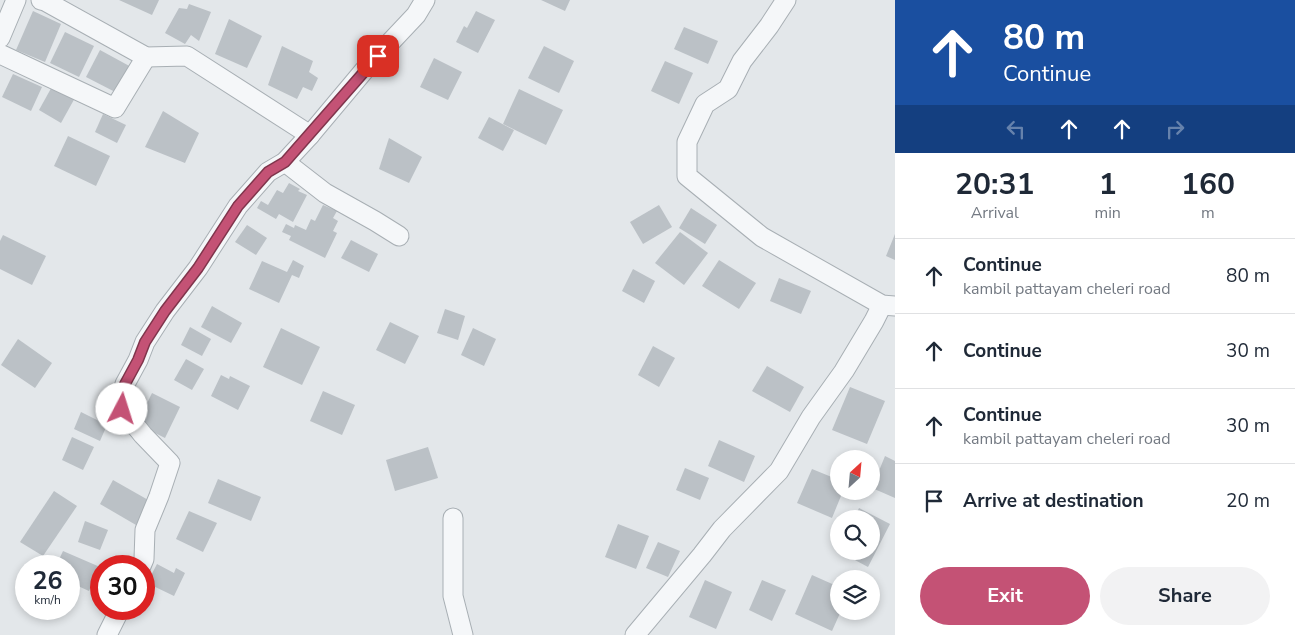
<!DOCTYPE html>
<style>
:root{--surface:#fff;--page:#f2f2f3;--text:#1f2937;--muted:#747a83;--line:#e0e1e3;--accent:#c45275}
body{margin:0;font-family:"Nunito Sans",sans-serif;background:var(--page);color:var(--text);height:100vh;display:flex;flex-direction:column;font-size:19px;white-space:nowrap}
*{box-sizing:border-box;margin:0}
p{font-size:16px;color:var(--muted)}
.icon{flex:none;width:28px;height:28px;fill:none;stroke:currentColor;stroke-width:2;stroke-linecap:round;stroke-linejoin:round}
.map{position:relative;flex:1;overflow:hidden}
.details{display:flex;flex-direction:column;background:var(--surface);width:400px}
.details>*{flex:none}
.top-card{background:#1a4fa0;color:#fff;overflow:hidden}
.needle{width:32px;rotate:26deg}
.buttons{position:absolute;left:830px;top:450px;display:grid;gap:10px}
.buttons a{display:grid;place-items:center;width:50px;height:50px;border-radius:50%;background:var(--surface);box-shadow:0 2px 8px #0003;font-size:25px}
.speed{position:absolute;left:15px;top:555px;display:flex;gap:10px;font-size:25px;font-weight:700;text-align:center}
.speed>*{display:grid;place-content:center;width:65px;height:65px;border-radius:50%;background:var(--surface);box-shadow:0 2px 8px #0003;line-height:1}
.speed small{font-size:12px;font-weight:400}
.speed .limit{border:8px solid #d22;background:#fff;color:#111}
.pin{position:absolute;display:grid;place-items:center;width:42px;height:42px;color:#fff;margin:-21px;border-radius:10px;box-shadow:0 2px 8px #0006}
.me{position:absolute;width:55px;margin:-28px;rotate:5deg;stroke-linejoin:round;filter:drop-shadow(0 0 4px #0008)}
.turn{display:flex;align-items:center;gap:18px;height:105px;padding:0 25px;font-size:22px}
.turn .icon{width:65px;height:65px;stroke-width:2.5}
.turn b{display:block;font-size:35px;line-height:42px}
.lanes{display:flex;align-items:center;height:48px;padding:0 25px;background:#0003;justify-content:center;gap:25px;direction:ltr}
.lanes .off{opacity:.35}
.eta{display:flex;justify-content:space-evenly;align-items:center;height:85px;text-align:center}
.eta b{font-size:30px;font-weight:700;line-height:35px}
.primary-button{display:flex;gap:10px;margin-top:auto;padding:10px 25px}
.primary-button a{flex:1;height:58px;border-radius:30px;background:var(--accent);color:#fff;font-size:20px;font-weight:700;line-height:58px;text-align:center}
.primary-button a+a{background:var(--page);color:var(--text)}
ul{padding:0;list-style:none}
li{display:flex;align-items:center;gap:15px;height:75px;padding:0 25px;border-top:1px solid var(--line)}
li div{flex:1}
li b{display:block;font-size:19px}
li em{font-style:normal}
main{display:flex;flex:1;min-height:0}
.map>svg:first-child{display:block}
.building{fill:#bbc1c6}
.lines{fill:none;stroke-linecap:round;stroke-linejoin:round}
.minor-casing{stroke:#a8afb4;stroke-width:21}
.minor{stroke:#f5f7f9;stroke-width:19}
.route-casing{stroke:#7f354c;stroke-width:12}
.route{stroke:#c45275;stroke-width:9}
</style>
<main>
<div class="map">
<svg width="895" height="635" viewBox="0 0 895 635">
<rect width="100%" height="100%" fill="#e3e7ea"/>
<!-- building -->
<g class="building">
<polygon points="119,0 159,0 152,15"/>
<polygon points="541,0 570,0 565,11"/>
<polygon points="189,4 211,12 199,41 191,35 185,44 165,33 179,8 187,9"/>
<polygon points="33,11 61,24 45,62 16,50"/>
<polygon points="476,11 495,20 478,53 456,42 464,26 467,28"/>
<polygon points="229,19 262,36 247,68 215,54"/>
<polygon points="684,27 718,41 708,64 674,49"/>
<polygon points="65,32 94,46 79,77 50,63"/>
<polygon points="282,46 313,61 309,72 318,78 312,91 303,87 297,99 268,85"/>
<polygon points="544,46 574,61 559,93 528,78"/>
<polygon points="100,50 133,68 119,94 86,77"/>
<polygon points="434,58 462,72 448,100 420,87"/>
<polygon points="665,61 693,73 679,104 651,91"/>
<polygon points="13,74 42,87 31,111 2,97"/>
<polygon points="54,83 76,96 61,123 39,110"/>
<polygon points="519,89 563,110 546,145 503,124"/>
<polygon points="163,111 199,133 185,163 145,147"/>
<polygon points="103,114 126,125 117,143 95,132"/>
<polygon points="489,117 514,130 503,151 478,138"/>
<polygon points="68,136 110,156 96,186 54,166"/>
<polygon points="389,138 422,157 409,183 379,169"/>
<polygon points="289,183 300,189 298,191 307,195 293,222 279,214 276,219 257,208 261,201 268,205 277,190 283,193"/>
<polygon points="323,205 337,211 333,218 338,221 333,231 337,233 325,258 289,240 291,236 282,232 286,224 294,228 295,225 306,230 311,219 315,221"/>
<polygon points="659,205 672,227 643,244 630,222"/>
<polygon points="691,208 717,225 705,244 679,228"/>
<polygon points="247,225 267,238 256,255 235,242"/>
<polygon points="680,232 708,253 684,285 655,263"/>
<polygon points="895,234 895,260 886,256"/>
<polygon points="3,235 46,256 32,285 0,269 0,241"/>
<polygon points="351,240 378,254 369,272 341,258"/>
<polygon points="293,260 304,266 299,278 292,275 279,303 249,289 262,261 287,272"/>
<polygon points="719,260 756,283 739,309 702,286"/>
<polygon points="633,269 655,281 644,303 622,291"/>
<polygon points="779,278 811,291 801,314 770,301"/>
<polygon points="212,306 242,323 231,343 201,327"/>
<polygon points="445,309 465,316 458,340 437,333"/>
<polygon points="390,322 419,336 405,364 376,350"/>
<polygon points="190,327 211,339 202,356 181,345"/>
<polygon points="281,328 320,347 302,385 263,367"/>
<polygon points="473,328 496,339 484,366 461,355"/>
<polygon points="18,339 52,363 35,388 1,365"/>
<polygon points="653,346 675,358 659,387 638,375"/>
<polygon points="186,359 204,369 192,390 174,380"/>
<polygon points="767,366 804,387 790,412 752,391"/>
<polygon points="221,375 229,379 230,376 250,386 238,410 211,396"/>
<polygon points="850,387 885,401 867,444 832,430"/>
<polygon points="323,391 355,405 342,435 310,421"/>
<polygon points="152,393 180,407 165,438 137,424"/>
<polygon points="81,412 107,425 100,441 74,429"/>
<polygon points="72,437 94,447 83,470 62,460"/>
<polygon points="719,440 755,456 744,482 708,466"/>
<polygon points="428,447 438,478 395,491 386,460"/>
<polygon points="885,456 895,461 895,498 872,488"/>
<polygon points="685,468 709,478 700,500 676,490"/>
<polygon points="812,469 839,480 839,491 843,491 832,518 797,503"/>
<polygon points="218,479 261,497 251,521 208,503"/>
<polygon points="113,480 150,501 136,525 100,504"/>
<polygon points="54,491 77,506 43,556 20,542"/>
<polygon points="859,508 890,524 868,567 838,551 871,551 871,519 854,519"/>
<polygon points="189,511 217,523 203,552 176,539"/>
<polygon points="85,521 108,530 100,550 78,542"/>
<polygon points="618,524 649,536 636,569 605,557"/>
<polygon points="658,542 680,551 668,577 646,568"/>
<polygon points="63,551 100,567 89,591 69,582 69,566 56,566"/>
<polygon points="157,564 174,573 176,568 185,573 174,596 147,583"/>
<polygon points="812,575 839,587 839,611 841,611 832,631 795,614"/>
<polygon points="705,580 732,592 716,629 689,617"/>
<polygon points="762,580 786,590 772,621 749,610"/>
</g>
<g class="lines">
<defs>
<g id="minor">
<polyline points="41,0 45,1 146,57 187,56 310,135"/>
<polyline points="786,0 769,26 742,61 728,89 705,104 687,142 687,176 762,237 882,305 895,306"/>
<polyline points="0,38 16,0"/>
<polyline points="0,54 115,108 146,57"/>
<polyline points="285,162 325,193 375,221 399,236"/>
<polyline points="453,518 453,596 463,635"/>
<polyline points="141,566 144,559 145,530 159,496 170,463 143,435 122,409 125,384 138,360 145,342 165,311 198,268 238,206 268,172 285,162 310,135 367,67 416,15 425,0"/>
<polyline points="107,635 120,609"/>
<polyline points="635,635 702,555 722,529 779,471 811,417 844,371 874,321 882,305"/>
</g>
</defs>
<!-- minor casing -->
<use href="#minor" class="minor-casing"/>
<!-- minor -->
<use href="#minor" class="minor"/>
</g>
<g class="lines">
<defs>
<polyline id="route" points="122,409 125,384 138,360 145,342 165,311 198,268 238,206 268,172 285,162 378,56"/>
</defs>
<!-- route casing -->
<use href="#route" class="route-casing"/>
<!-- route -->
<use href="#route" class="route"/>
</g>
</svg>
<div class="buttons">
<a><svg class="needle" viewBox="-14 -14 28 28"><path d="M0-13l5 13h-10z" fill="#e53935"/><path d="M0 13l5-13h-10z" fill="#747a83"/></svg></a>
<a><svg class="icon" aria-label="search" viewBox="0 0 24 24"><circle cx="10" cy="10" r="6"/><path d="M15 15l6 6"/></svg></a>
<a><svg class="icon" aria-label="layers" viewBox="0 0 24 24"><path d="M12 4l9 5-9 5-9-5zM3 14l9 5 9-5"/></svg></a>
</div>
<div class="speed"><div>26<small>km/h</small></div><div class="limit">30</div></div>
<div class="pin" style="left:378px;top:56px;background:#d93025"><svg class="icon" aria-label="arrive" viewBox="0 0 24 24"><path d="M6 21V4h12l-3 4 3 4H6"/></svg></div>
<svg class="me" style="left:122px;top:409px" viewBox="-20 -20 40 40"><circle r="19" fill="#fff"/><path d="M0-13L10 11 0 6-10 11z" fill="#c45275"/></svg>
</div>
<section class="details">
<div class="top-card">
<div class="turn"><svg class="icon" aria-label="ahead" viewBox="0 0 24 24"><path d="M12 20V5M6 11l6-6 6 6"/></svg><div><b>80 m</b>Continue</div></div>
<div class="lanes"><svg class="icon off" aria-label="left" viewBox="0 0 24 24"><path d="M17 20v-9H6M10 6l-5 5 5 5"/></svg><svg class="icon" aria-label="ahead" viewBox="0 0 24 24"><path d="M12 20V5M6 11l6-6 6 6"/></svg><svg class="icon" aria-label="ahead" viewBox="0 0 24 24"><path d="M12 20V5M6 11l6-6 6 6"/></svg><svg class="icon off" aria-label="right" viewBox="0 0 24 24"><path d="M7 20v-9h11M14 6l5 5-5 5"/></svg></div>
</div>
<div class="eta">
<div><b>20:31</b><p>Arrival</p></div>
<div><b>1</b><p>min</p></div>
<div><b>160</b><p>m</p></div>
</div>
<ul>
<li><svg class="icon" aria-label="ahead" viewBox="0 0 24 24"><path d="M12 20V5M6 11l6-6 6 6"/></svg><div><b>Continue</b><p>kambil pattayam cheleri road</p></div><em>80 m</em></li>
<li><svg class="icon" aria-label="ahead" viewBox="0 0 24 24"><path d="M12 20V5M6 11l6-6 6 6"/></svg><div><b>Continue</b></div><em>30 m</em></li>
<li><svg class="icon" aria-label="ahead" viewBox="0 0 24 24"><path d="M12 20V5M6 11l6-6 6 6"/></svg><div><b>Continue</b><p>kambil pattayam cheleri road</p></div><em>30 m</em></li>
<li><svg class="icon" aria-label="arrive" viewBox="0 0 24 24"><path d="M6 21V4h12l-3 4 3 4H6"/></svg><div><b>Arrive at destination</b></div><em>20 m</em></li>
</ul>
<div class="primary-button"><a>Exit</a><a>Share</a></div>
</section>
</main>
